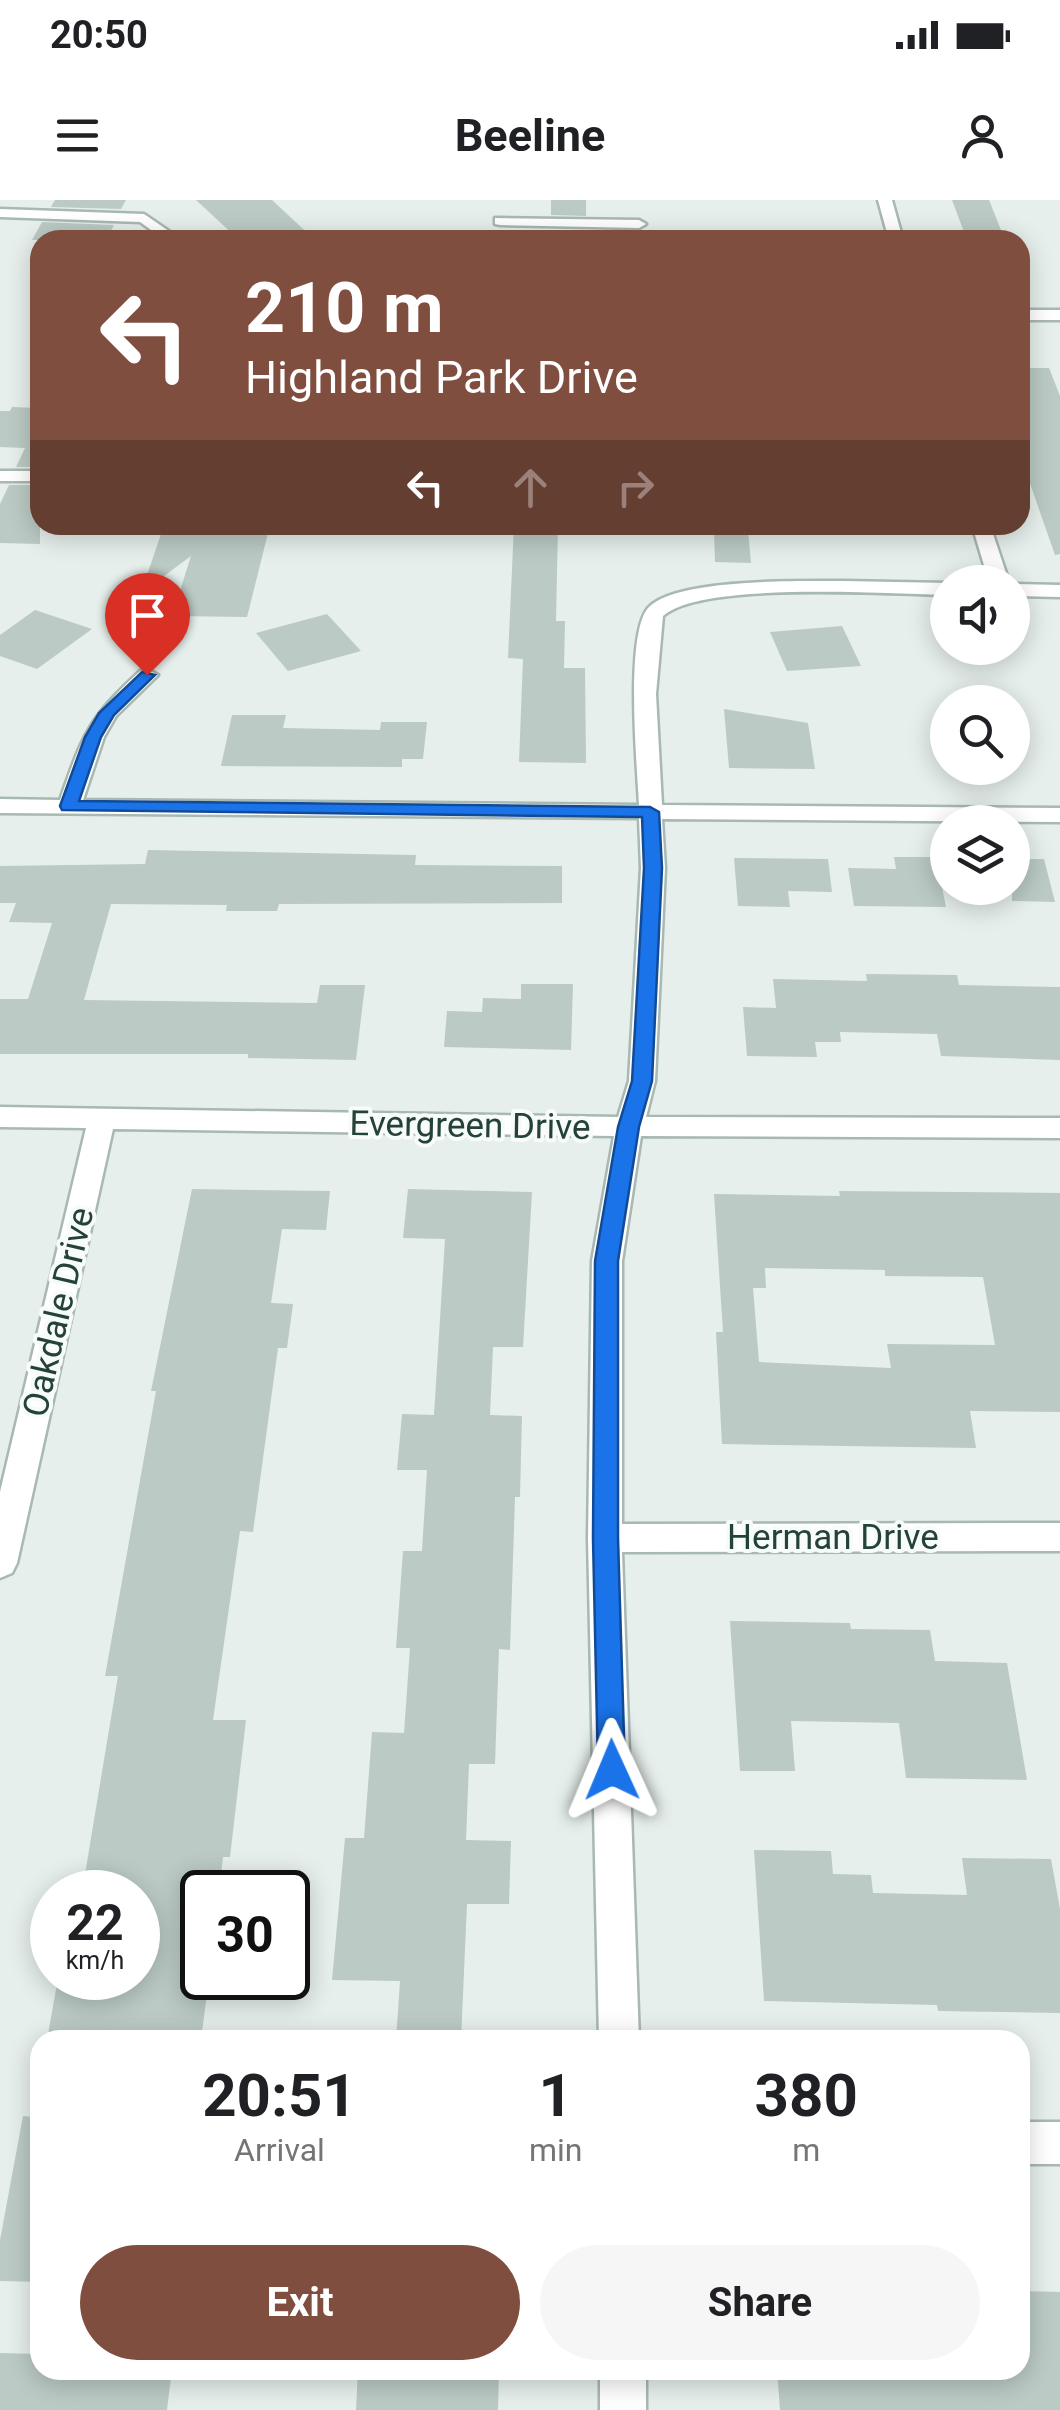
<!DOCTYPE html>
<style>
:root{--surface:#fff;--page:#f6f6f6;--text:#202124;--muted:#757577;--accent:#7f4e3f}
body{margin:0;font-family:Roboto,sans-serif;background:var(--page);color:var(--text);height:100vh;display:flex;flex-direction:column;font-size:38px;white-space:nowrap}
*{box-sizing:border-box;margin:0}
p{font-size:32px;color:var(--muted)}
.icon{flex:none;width:55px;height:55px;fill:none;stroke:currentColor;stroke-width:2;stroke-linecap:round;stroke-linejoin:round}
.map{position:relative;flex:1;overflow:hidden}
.drawer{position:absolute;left:30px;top:1830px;width:1000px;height:350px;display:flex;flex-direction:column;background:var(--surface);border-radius:30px;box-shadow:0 5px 25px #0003}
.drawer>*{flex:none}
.banner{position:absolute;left:30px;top:30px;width:1000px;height:305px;border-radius:30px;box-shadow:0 5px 25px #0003;background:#7f4e3f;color:#fff;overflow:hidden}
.controls{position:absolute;left:930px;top:365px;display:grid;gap:20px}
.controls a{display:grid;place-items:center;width:100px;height:100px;border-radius:50%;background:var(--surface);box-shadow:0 5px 25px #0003;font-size:50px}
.speed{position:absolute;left:30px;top:1670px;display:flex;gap:20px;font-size:50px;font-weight:700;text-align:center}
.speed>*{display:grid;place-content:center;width:130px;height:130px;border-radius:50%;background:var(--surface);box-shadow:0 5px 25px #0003;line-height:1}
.speed small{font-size:25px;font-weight:400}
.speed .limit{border:5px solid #111;border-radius:15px;background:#fff;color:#111}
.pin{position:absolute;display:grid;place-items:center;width:85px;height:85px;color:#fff;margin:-102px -42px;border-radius:50% 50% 50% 0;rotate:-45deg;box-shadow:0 0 10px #0007}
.pin .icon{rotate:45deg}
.me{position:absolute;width:110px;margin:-55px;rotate:359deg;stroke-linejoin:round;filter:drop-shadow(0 0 8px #0008)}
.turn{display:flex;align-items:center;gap:35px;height:210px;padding:0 50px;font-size:45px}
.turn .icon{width:130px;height:130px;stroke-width:2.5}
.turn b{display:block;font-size:70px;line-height:85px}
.lanes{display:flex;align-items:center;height:95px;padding:0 50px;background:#0003;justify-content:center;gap:50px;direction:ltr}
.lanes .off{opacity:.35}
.eta{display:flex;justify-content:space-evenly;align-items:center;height:170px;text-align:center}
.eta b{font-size:60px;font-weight:700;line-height:70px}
.button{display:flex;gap:20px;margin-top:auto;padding:20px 50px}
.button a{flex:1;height:115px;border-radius:60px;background:var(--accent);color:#fff;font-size:40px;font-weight:700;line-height:115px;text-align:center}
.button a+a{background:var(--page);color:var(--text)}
.status{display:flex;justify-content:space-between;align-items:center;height:70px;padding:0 50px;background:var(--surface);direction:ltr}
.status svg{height:28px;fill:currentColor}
header{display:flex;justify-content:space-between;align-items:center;height:130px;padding:0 50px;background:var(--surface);font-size:45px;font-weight:700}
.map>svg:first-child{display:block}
.building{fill:#bbcac4;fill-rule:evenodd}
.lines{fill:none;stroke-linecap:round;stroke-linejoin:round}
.minor-casing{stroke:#a8b8b2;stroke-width:5}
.minor{fill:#fff;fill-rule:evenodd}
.route{fill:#1a73e8;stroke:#114b97;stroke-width:2.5}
.labels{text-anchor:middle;stroke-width:8;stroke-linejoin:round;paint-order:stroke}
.street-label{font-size:35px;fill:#24423a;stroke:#f7fbf9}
</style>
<div class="status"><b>20:50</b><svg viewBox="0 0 49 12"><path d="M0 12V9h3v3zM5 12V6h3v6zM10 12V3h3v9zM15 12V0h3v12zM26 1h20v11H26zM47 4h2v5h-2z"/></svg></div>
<header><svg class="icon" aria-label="menu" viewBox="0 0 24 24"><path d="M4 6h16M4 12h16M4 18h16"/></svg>Beeline<svg class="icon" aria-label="person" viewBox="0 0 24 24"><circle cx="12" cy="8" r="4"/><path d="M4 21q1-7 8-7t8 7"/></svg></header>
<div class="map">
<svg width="1060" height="2210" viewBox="0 0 1060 2210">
<rect width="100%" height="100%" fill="#e6efeb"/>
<!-- building -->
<g class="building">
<polygon points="55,0 126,0 121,9 51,7"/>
<polygon points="196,0 272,0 315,40 239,40"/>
<polygon points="551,0 586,0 586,16 551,15"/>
<polygon points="952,0 989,0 1005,40 967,40"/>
<polygon points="42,22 114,25 106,40 32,40"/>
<polygon points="1020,168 1049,168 1060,196 1060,354 1055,355 1020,255"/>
<polygon points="12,207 40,208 40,267 16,267 25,248 0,247 0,211 10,211"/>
<polygon points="9,285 40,285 40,344 0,343 0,304"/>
<polygon points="164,325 270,325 247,417 172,416 191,356 141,393"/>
<polygon points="514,325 558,325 556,421 565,421 564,468 585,468 586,563 519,562 523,459 508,458"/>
<polygon points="714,331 748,331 751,363 715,362"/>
<polygon points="35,410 92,429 37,469 0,456 0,435"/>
<polygon points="327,414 361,451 288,471 256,433"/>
<polygon points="842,426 861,466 787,471 770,432"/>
<polygon points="724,509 808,523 815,569 729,568"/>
<polygon points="232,515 286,515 283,528 380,530 381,522 427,522 423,559 402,559 402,567 221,566"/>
<polygon points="148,650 416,655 415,665 562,666 562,703 279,704 277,711 226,711 227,705 111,704 84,800 317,803 320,785 365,785 356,860 248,858 248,854 0,854 0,799 28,799 52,723 9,722 16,703 0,703 0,666 145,664"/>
<polygon points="894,657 936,657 946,707 854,706 848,668 896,669"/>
<polygon points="734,658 828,659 832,692 788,691 790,707 738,706"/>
<polygon points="1012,659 1044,659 1055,702 1012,701"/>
<polygon points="866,774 957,775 959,785 1060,787 1060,860 941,856 937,834 840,832 841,842 815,842 817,857 747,856 743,807 776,808 773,779 867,781"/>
<polygon points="521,784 573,784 571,850 444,847 447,811 482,812 483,798 521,799"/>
<polygon points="192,989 330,991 326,1030 282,1029 271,1103 293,1104 287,1148 278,1148 253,1332 240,1331 213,1520 246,1520 230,1657 223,1657 219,1692 202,1692 202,1778 209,1778 201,1840 47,1840 58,1778 138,1778 138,1692 82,1692 118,1476 105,1476 156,1191 151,1191"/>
<polygon points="408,989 532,992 523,1147 493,1147 490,1215 522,1216 520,1297 515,1297 510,1450 499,1449 495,1564 469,1564 466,1640 511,1641 509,1704 467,1704 461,1840 396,1840 400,1781 332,1780 345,1638 364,1638 372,1532 404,1533 410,1448 396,1448 403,1351 422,1351 427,1270 397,1270 402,1214 434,1215 445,1039 403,1038"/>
<path d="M839 991 1060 993V1212L970 1211 976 1248 722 1244 716 1132H723L714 994 840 996ZM765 1068 885 1070V1076L983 1077 995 1145 887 1144 891 1168 759 1162 753 1088H766Z"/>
<polygon points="730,1421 850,1423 851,1429 930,1430 935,1461 1007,1463 1027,1580 906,1578 899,1523 791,1521 795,1571 740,1571"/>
<polygon points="754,1650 831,1651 833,1674 871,1675 873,1693 967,1695 962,1658 1051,1659 1060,1709 1060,1813 938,1811 937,1805 764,1801"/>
<polygon points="23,1916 40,1918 40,2082 0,2081 0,2040"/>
<polygon points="1020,2091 1060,2092 1060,2210 780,2210 777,2170 1020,2170"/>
<polygon points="0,2153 40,2154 40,2170 172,2170 167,2210 0,2210"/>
<polygon points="358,2170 499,2170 498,2210 356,2210"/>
</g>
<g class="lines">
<defs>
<g id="minor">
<polygon points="878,0 892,0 903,40 889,40"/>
<polygon points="0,9 144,14 182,40 165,40 140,22 0,17"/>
<polygon points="495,18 639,20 646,24 639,28 500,25 495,24"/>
<rect x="1020" y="110" width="40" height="10"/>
<rect x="0" y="271" width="40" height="10"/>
<polygon points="972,325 990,325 1009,382 989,382"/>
<path d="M843 381 948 383V395C891 394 701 381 663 416L656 494 662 605 1060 608V622L662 619 665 668 655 881 646 917 1060 918V938L641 936 622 1061V1324L1060 1323V1351L622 1352 639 1840H599L588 1338 592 1061 614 936 113 929 17 1363 12 1373 0 1378V1292L86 928 0 927V907L618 917 629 881 641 668 639 618 0 613V599L60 600C83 534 88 519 140 471L147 469 158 475 116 516 104 537 83 600 639 605C637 565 625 435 648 408 674 378 803 381 843 381Z"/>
<polygon points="1012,384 1060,385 1060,397 1012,396"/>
<rect x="1020" y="1922" width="40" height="42"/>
<rect x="600" y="2170" width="46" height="40"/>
</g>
</defs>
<!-- minor casing -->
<use href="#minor" class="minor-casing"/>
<!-- minor -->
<use href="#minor" class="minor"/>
</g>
<!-- route -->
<polygon class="route" points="142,472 155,475 114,515 101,537 79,601 650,607 659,612 662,668 652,881 639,927 618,1061 618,1338 625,1570 621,1579 612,1583 602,1579 598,1570 593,1338 595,1061 618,927 632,881 644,668 642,617 62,610 60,606 85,537 99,513"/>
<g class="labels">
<!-- street labels -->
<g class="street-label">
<text transform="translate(470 925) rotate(1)" y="12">Evergreen Drive</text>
<text transform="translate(58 1112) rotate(-77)" y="12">Oakdale Drive</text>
<text x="833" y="1349">Herman Drive</text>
</g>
</g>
</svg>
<div class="controls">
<a><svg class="icon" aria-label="sound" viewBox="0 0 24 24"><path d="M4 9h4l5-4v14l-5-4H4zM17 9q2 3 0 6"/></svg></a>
<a><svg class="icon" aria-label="search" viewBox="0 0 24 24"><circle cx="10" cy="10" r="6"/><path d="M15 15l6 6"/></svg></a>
<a><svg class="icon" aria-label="layers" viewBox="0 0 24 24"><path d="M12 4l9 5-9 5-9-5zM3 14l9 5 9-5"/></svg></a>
</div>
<div class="speed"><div>22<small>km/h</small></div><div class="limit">30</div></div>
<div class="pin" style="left:147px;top:475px;background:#d93025"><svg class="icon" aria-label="arrive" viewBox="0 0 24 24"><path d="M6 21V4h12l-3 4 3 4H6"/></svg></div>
<svg class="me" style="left:612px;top:1570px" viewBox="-20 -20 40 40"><path d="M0-17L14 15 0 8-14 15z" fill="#1a73e8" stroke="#fff" stroke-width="4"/></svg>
<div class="banner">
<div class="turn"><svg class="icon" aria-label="left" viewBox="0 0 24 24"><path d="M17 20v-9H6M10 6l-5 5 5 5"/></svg><div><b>210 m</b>Highland Park Drive</div></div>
<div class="lanes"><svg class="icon" aria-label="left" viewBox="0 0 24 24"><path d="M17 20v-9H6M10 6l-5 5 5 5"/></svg><svg class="icon off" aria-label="ahead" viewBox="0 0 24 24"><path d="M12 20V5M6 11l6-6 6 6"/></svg><svg class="icon off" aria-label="right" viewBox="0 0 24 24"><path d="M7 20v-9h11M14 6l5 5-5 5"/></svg></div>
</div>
<section class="drawer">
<div class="eta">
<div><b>20:51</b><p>Arrival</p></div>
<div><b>1</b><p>min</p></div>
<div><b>380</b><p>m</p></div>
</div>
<div class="button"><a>Exit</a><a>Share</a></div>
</section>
</div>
